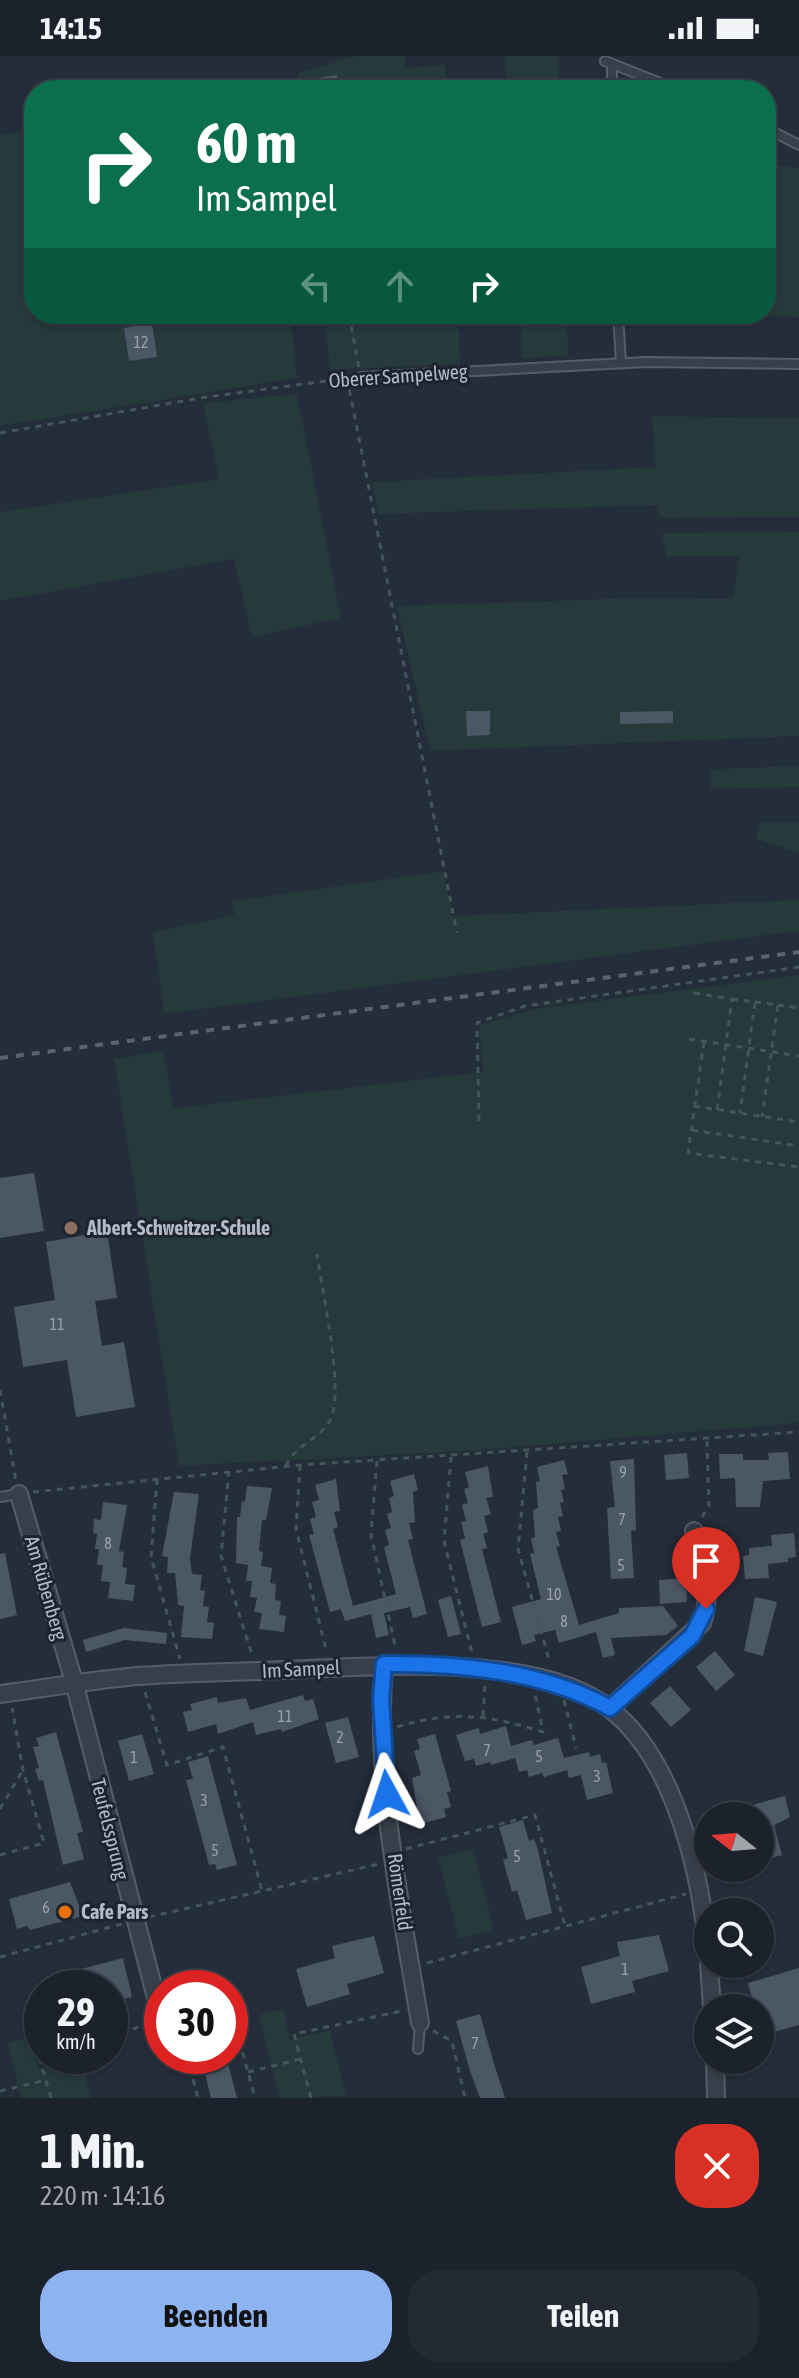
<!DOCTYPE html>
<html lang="de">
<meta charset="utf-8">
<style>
:root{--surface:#1b222c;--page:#242a34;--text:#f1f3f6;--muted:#a0a4a9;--line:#393f48;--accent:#8db3f1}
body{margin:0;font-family:"Asap Condensed",sans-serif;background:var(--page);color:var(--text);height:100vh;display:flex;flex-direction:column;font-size:30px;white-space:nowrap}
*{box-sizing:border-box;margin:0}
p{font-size:26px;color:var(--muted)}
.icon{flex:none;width:44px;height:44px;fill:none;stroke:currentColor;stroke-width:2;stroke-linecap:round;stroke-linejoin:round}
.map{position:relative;height:2042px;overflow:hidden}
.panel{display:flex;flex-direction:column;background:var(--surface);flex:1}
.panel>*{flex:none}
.banner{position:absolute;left:24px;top:24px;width:752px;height:244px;border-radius:32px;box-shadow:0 2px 6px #0004,0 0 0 2px var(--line);background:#0b6e4f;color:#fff;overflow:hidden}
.needle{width:52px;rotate:287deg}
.tools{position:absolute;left:694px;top:1746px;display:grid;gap:16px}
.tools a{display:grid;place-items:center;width:80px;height:80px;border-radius:50%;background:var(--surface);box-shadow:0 2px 6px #0004,0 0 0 2px var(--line);font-size:40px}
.speed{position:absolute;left:24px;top:1914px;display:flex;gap:16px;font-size:40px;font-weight:700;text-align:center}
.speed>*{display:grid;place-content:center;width:104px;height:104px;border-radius:50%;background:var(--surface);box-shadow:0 2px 6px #0004,0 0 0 2px var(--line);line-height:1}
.speed small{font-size:20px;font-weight:400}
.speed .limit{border:12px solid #d22;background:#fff;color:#111}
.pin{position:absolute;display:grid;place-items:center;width:68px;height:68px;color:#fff;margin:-82px -34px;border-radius:50% 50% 50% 0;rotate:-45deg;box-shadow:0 0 8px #0007}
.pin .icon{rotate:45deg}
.me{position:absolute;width:88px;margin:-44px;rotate:355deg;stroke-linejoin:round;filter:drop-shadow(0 0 6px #0008)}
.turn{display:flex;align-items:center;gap:28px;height:168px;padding:0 40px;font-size:36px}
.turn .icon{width:104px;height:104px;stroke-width:2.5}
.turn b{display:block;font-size:56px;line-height:68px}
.lanes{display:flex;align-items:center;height:76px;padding:0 40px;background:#0003;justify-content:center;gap:40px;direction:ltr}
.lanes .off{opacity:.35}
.round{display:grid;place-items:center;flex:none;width:84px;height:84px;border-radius:32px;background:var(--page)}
.headline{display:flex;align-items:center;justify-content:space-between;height:136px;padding:0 40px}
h1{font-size:48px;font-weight:700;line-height:60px}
.action{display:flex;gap:16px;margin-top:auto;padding:16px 40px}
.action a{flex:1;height:92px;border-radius:32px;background:var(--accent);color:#111;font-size:32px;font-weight:700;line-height:92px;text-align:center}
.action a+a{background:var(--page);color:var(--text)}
.status{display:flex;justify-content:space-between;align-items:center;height:56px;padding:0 40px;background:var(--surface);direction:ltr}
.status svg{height:22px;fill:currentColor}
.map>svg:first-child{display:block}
.green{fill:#26393b}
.building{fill:#4c5765}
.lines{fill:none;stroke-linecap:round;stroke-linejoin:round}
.lane-casing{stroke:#565d68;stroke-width:12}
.street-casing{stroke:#565d68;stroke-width:20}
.path{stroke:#445658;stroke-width:3;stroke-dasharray:6 6;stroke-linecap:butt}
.lane{stroke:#383f4a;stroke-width:8}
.street{stroke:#383f4a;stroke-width:16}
.rail{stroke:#5a6371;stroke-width:4;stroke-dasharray:8 8;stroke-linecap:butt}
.route-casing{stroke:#114b97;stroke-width:20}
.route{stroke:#1a73e8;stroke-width:14}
.education-dot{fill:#8d6e63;stroke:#1d242f;stroke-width:3}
.food-dot{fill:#e8710a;stroke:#1d242f;stroke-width:3}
.labels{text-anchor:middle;stroke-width:6;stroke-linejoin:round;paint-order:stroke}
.number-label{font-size:16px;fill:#99a1ae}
.street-label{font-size:20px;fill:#b3bac6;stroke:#1d242f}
.poi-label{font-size:20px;font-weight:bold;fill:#b3bac6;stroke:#1d242f;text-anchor:start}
</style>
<div class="status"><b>14:15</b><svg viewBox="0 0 49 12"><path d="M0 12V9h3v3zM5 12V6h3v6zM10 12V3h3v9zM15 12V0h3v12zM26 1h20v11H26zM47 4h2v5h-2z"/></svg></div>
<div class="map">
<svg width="799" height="2042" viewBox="0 0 799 2042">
<rect width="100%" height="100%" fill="#242d3a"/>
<!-- green -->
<g class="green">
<polygon points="355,0 405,0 405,12 445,9 446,34 299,34 298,17"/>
<polygon points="505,0 558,0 560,34 507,34"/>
<polygon points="34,74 34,258 290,258 297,322 0,370 0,79"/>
<polygon points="766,108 799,112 799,261 623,259 766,258"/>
<polygon points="324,258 458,258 460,308 330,314"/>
<polygon points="520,258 567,258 568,299 522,303"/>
<polygon points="297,338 341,562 252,581 234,503 0,545 0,456 219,423 203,347"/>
<polygon points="652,360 799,362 799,461 660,462 657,449 378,458 372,426 655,411"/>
<polygon points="799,476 799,680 430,695 397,550 634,542 733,543 739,500 666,500 662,477"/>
<polygon points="799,710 799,731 711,733 709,713"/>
<polygon points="759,766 799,766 799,797 756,783"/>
<polygon points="444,815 452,860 799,844 799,875 164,958 153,876 234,859 232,845"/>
<polygon points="799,919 799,1367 469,1395 179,1410 114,1003 163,995 174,1052 483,1016 479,969 534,953"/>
<polygon points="473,1793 494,1874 459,1883 438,1802"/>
<polygon points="283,1953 290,1984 330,1974 346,2040 280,2042 259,1959"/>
<polygon points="31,1981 39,2012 81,2002 91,2042 21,2042 8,1987"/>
</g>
<!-- building -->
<g class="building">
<polygon points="337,19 339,34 285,34 285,27"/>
<polygon points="576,258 611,258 612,269 576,270"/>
<polygon points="152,267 157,301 129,305 124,272"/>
<polygon points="466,655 490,655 490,679 467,680"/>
<polygon points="673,655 673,667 620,668 620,656"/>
<polygon points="34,1117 44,1175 0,1182 0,1122"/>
<polygon points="107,1175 117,1242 95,1245 102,1290 124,1286 135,1351 76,1361 67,1304 23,1311 14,1251 55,1244 46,1186"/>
<polygon points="788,1396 790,1423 763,1425 760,1451 736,1451 735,1422 720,1423 719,1398 743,1398 743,1404 769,1404 768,1397"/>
<polygon points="687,1397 689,1422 666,1424 664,1399"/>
<polygon points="634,1403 636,1474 631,1475 634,1522 611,1523 607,1452 615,1451 610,1405"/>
<polygon points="564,1404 568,1418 562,1419 565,1433 561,1434 564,1446 560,1447 563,1460 558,1461 561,1475 556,1476 560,1490 556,1491 579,1569 619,1557 619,1552 663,1550 678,1570 666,1579 611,1582 615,1599 603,1602 596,1576 559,1587 555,1574 534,1579 536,1585 522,1589 512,1551 541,1543 530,1498 534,1497 531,1482 535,1481 533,1454 538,1452 536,1426 540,1425 537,1411"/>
<polygon points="488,1410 493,1441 486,1442 491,1458 484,1460 488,1476 483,1478 487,1492 482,1493 501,1566 482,1571 460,1484 465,1482 461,1466 466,1465 462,1449 468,1447 464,1433 469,1431 465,1416"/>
<polygon points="414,1418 418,1434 413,1436 415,1466 409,1467 413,1483 408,1484 427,1558 413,1562 410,1551 384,1557 389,1579 376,1582 371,1558 345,1565 341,1553 330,1556 309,1479 314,1478 310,1463 316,1461 312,1446 319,1444 315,1429 336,1423 340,1455 334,1456 338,1471 333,1473 353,1550 396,1538 384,1491 389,1489 385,1474 391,1472 387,1458 392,1456 389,1442 394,1440 390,1425"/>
<polygon points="247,1430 272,1432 266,1464 262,1464 259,1495 263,1496 261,1510 272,1512 270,1527 276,1528 275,1544 281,1545 279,1559 286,1560 284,1576 259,1573 262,1557 254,1556 257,1542 250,1541 252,1525 246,1525 248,1509 236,1507 237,1461 240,1461 242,1445 245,1446"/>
<polygon points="174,1436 199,1438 190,1502 192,1518 202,1519 200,1534 205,1535 203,1550 209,1551 207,1566 214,1567 212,1583 181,1581 184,1550 178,1549 175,1517 167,1517 168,1501 162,1500"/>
<polygon points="103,1446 127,1449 119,1495 124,1496 122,1511 127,1512 125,1528 135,1529 133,1545 108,1542 110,1526 101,1525 103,1509 97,1509 99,1493 95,1493 97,1478 93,1477 94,1463 101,1464"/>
<polygon points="794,1477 796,1501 788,1502 788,1506 768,1508 769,1522 745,1523 743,1500 749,1499 749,1492 772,1490 771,1479"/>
<polygon points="5,1497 17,1559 0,1563 0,1498"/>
<polygon points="686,1522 687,1546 660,1548 659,1524"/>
<polygon points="451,1540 461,1578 448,1581 438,1544"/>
<polygon points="755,1541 777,1546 763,1600 744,1595"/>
<polygon points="124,1572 167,1577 166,1588 125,1584 86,1596 83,1584"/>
<polygon points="715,1595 735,1619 716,1635 696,1611"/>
<polygon points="670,1630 691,1654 671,1671 650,1647"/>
<polygon points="303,1639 305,1645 313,1643 319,1663 282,1676 281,1673 256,1679 253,1666 218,1678 216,1668 188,1676 183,1656 192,1654 190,1648 217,1641 218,1647 246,1642 250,1654"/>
<polygon points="348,1661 359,1701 336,1707 325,1667"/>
<polygon points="506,1670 511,1690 532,1684 534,1689 558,1682 564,1702 589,1696 590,1701 600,1698 602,1707 606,1706 613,1737 587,1744 581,1719 569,1722 567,1714 544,1721 542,1717 529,1721 527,1714 519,1716 515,1702 491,1709 490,1706 476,1710 474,1703 465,1705 456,1679 479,1672 480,1678"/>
<polygon points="56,1676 83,1776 77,1777 84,1803 63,1809 43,1724 39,1725 35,1713 39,1712 33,1691 39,1690 36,1682"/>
<polygon points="142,1678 154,1718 129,1725 118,1685"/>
<polygon points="435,1678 451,1735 447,1736 451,1751 444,1753 446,1761 420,1768 412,1722 421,1719 414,1695 420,1693 417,1683"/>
<polygon points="208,1700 237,1809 217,1814 215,1808 209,1809 186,1724 193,1723 188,1706"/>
<polygon points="785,1740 790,1761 774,1769 782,1799 760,1805 760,1760 728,1760 727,1756"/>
<polygon points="523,1764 529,1785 534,1783 538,1794 552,1857 526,1864 517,1834 512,1836 503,1804 508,1802 499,1771"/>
<polygon points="70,1826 83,1860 30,1874 27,1870 17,1873 9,1843"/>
<polygon points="659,1879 669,1915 632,1925 635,1936 591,1948 581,1911 620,1900 617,1886"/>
<polygon points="374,1880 384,1917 347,1928 350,1938 307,1951 296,1913 335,1902 332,1890"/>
<polygon points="123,1902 132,1941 110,1947 110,1932 86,1932 81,1913"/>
<polygon points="799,1912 799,1969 760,1980 760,1946 754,1948 748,1927"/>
<polygon points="480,1958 494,2008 505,2042 480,2042 470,2015 456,1965"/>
<polygon points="195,2000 220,2000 222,2008 228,2007 237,2042 211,2042 204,2013 199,2014"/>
</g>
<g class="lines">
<defs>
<g id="lane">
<polyline points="605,5 678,34"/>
<polyline points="612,8 612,34"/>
<polyline points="766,72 799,89"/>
<polyline points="618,258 621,307"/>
<polyline points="361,321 646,306 799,308"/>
<polyline points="0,1441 19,1438"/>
<polyline points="418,1993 420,1967"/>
</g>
<g id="street">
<polyline points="19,1438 74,1626 162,1965"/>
<path d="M384 1608C374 1727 401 1850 420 1967"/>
<path d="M0 1638C46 1632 92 1624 138 1620 195 1616 252 1616 308 1613 391 1610 542 1598 610 1653 676 1704 702 1822 708 1901"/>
<path d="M610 1652 702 1567C710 1544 710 1495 694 1475"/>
<polyline points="709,1908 712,1952"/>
<polyline points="715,2004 716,2042"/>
</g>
</defs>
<!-- lane casing -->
<use href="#lane" class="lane-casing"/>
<!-- street casing -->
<use href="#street" class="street-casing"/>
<!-- path -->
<g class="path">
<polyline points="349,258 359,312"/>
<polyline points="347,322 457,877"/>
<polyline points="0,377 200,342 348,322"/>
<polyline points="694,937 732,943 717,1054"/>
<polyline points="732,943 755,946 740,1057"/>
<polyline points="755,946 778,949 762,1061"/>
<polyline points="778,949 799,952"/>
<polyline points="689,983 799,1000"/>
<polyline points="704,986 688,1097 799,1111"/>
<polyline points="694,1050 799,1066"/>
<polyline points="479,1065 477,967 525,950 799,911"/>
<polyline points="692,1074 799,1090"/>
<polyline points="0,1334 16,1425"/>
<polyline points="527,1396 518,1493 550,1607"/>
<polyline points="451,1401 444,1485 472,1597"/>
<polyline points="377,1405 371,1478 396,1594"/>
<polyline points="300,1409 296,1473 327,1597"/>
<path d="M286 1410C295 1388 323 1383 332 1360 343 1328 322 1235 317 1198"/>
<polyline points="229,1415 221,1500 253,1602"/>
<polyline points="157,1423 151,1501 180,1603"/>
<polyline points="33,1436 300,1409 799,1376"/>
<polyline points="702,1461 709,1449 707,1383"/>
<polyline points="145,1636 167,1709 223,1691 262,1835"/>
<polyline points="564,1644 576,1692"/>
<polyline points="483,1660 485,1628"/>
<path d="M397 1671C452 1654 489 1659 543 1676L535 1638"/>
<polyline points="0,1753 23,1714"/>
<polyline points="406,1793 535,1759 565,1870"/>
<polyline points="0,1799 44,1787 23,1714 12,1652"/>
<polyline points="149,1861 379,1808"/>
<polyline points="0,1901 122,1868"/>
<polyline points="427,1907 686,1838"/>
<polyline points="230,1950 255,2042"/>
<polyline points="433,1975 452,1985 465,2042"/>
<polyline points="110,1981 147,1968"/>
<polyline points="187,2000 198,2042"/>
<polyline points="248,2016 301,2003"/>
<polyline points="0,2035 46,2024"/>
<polyline points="51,2042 40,2004 53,2000"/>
<polyline points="311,2042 294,1978 402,1955"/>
</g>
<!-- lane -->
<use href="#lane" class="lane"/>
<!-- street -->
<use href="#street" class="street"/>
<!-- rail -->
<polyline class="rail" points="0,1002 799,896"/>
</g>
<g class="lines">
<defs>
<path id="route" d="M387 1738 381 1642 384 1608C460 1607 542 1615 610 1652L692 1580 706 1553"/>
</defs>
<!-- route casing -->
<use href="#route" class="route-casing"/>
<!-- route -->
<use href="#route" class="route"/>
</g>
<!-- markers -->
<circle class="education-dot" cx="71" cy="1172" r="8"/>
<circle class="food-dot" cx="65" cy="1856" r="8"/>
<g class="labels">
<!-- number labels -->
<g class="number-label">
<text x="141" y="292">12</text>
<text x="57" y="1274">11</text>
<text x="623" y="1422">9</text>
<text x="622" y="1469">7</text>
<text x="108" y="1493">8</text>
<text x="621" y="1515">5</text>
<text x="554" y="1544">10</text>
<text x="564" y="1571">8</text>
<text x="285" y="1666">11</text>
<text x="340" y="1687">2</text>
<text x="487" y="1700">7</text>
<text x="539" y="1706">5</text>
<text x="134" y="1707">1</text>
<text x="597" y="1726">3</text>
<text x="204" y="1750">3</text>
<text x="215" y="1800">5</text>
<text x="517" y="1806">5</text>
<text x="46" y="1857">6</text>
<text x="625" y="1919">1</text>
<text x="475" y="1993">7</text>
</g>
<!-- street labels -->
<g class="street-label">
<text transform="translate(398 320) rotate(-4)" y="7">Oberer Sampelweg</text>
<text transform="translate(46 1532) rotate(74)" y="7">Am Rübenberg</text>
<text transform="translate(301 1613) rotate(-3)" y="7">Im Sampel</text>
<text transform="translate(110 1773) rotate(76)" y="7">Teufelssprung</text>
<text transform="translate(400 1836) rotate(82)" y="7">Römerfeld</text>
</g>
<!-- poi labels -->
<g class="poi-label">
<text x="87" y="1179">Albert-Schweitzer-Schule</text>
<text x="81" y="1863">Cafe Pars</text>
</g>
</g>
</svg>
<div class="tools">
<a><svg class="needle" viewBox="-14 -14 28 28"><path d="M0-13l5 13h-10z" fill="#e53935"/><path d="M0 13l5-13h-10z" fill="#a0a4a9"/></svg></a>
<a><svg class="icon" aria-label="search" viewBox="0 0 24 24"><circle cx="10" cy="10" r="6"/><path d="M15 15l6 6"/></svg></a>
<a><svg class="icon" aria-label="layers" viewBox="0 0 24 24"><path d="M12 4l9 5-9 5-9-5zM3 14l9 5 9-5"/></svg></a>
</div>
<div class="speed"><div>29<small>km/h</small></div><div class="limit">30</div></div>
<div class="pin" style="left:706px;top:1553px;background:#d93025"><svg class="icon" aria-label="arrive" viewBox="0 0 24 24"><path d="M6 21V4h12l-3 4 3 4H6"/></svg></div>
<svg class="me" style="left:387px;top:1738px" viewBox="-20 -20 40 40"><path d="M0-17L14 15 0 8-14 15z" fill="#1a73e8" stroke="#fff" stroke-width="4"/></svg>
<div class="banner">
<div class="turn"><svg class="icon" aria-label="right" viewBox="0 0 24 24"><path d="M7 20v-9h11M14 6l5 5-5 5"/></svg><div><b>60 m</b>Im Sampel</div></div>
<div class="lanes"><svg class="icon off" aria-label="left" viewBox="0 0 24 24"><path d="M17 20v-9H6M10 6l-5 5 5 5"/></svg><svg class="icon off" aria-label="ahead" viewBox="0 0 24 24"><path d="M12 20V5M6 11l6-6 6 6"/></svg><svg class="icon" aria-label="right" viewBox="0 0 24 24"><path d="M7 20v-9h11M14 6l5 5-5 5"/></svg></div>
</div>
</div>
<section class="panel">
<div class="headline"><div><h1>1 Min.</h1><p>220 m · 14:16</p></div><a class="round" style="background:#d93025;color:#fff"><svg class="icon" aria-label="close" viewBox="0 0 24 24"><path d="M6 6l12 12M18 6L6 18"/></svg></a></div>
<div class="action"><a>Beenden</a><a>Teilen</a></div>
</section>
